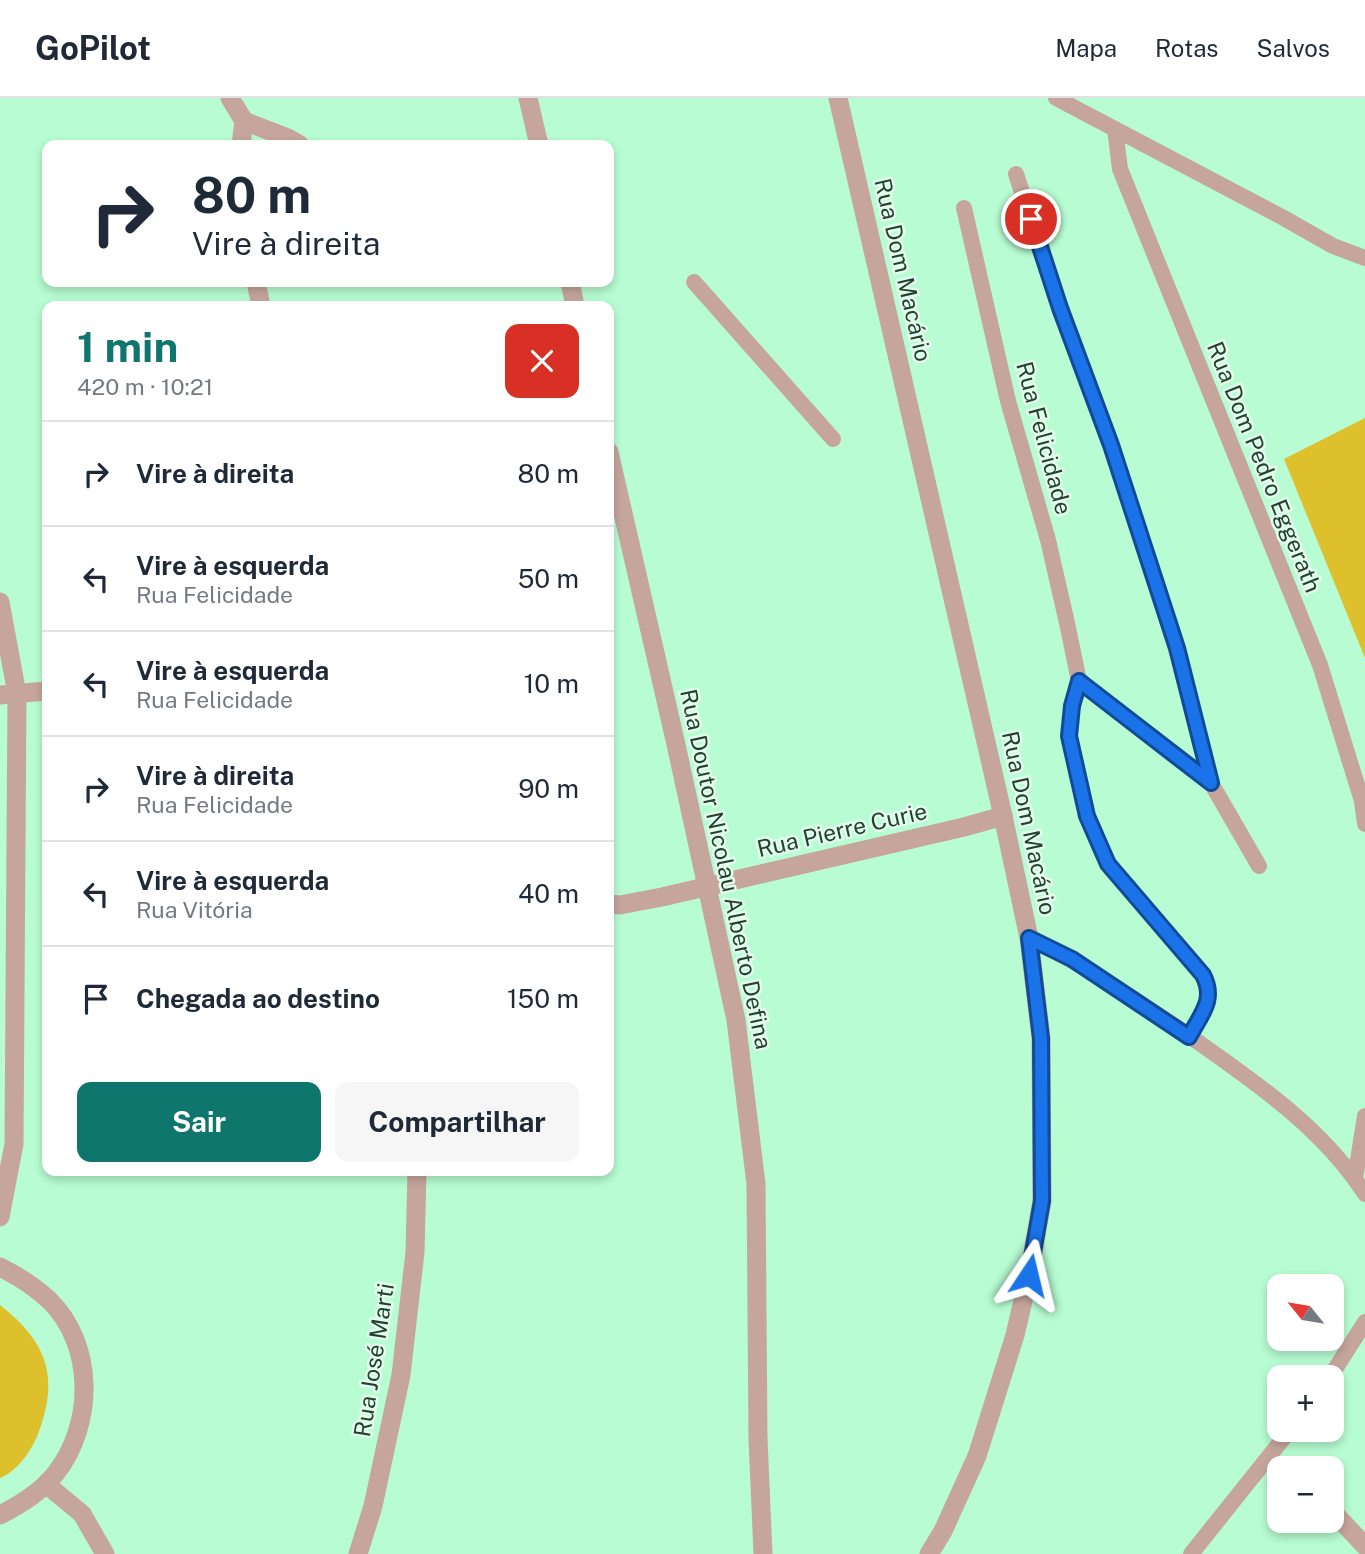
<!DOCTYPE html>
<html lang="pt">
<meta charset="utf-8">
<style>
:root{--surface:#fff;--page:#f6f6f7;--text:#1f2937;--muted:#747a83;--line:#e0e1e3;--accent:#0f766e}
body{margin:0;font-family:"Public Sans",sans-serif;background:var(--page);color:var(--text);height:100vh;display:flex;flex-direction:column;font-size:26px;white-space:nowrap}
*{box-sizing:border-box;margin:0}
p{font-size:23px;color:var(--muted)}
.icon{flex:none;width:38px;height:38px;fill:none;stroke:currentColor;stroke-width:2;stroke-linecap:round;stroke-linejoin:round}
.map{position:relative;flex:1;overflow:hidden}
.drawer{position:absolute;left:42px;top:203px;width:572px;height:875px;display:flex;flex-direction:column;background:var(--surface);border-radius:14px;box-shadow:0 4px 10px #0003}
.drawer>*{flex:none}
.banner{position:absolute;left:42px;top:42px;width:572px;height:147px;border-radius:14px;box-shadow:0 4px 10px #0003;background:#fff;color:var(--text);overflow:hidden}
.needle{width:46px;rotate:300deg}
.tools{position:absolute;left:1267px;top:1176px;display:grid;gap:14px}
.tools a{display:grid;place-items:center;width:77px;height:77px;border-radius:14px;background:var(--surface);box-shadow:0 4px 10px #0003;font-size:35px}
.pin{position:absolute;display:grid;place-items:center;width:60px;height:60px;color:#fff;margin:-30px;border:4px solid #fff;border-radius:50%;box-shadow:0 2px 7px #0007}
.me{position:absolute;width:77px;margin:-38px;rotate:10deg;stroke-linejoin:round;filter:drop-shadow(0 0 5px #0008)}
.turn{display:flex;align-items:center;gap:24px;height:147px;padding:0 35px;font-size:32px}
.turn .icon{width:91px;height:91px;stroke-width:2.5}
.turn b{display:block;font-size:49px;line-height:60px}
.round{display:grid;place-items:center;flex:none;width:74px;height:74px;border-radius:14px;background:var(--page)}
.overview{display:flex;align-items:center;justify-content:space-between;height:119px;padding:0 35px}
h1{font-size:42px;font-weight:700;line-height:52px;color:var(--accent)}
.primary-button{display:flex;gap:14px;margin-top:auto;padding:14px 35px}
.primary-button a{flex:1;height:80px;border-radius:14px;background:var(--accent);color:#fff;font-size:28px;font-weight:700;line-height:80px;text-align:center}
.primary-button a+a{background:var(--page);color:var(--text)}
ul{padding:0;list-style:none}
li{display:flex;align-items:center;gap:21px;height:105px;padding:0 35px;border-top:2px solid var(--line)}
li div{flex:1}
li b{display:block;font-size:26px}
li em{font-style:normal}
header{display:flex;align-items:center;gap:42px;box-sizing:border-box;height:98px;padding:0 35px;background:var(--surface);border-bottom:2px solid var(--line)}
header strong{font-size:33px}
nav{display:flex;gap:38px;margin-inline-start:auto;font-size:24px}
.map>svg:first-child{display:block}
.green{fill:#ddc02c}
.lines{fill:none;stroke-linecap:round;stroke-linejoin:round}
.service{stroke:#c6a69c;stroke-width:16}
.minor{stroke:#c6a69c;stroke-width:19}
.route-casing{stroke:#114b97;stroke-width:18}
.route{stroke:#1a73e8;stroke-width:12}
.labels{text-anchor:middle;stroke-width:5;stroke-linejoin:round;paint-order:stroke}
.street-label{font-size:23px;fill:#244030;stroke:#e4feed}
</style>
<header>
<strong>GoPilot</strong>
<nav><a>Mapa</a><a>Rotas</a><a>Salvos</a></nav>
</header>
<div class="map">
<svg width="1365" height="1456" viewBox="0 0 1365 1456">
<rect width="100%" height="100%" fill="#b7fcd2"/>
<!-- green -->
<g class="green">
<polygon points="1365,320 1365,560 1284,361"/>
<path d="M0 1207C47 1244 60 1279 38 1336 32 1352 17 1374 0 1380Z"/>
</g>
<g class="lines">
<!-- service -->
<g class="service">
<polyline points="1056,0 1282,119 1333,148 1365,160"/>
<polyline points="1115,31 1120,71 1320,567 1362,703 1365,726"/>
<polyline points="1016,76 1060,210 1111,347 1176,550 1211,685 1259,768"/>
<path d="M964 110 1008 303 1048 442 1067 525 1079 583 1072 608 1069 638 1087 718 1108 766 1204 877C1215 902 1201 916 1189 938"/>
<polyline points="694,184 833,341"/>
<polyline points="1079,583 1211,685"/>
<path d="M1029 840C1085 867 1136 902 1188 937 1252 982 1322 1029 1365 1096"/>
<polyline points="1355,1081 1365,1018"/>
<polyline points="1330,1279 1365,1224"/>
<polyline points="1191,1456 1290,1332"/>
</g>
<!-- minor -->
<g class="minor">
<polyline points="230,0 244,23"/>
<polyline points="528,0 539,47"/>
<polyline points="838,0 1003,718 1029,840 1041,940 1042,1103 1029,1177 1015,1237 977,1358 943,1433 929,1456"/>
<polyline points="244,23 288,40 300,47"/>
<polyline points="241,47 244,23"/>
<polyline points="256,184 261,208"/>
<polyline points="570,184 575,208"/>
<polyline points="609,354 675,642 736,922 756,1086 758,1341 763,1456"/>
<polyline points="0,504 17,596 14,1046 0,1119"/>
<polyline points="0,597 47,593"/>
<polyline points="609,806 620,807 662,799 964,729 1003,718"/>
<path d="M0 1169C18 1178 34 1188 49 1202 95 1247 94 1326 56 1375 41 1394 21 1406 0 1417"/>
<polyline points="46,1386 82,1416 105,1456"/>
<polyline points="1332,1413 1365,1448"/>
<polyline points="358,1456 373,1408 401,1277 415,1154 417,1073"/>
</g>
</g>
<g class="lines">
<defs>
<path id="route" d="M1029 1177 1042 1103 1041 940 1029 840 1072 861 1189 939C1201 916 1216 902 1203 877L1108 766 1087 718 1069 638 1072 608 1079 583 1211 685 1177 550 1111 347 1060 210 1031 121"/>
</defs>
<!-- route casing -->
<use href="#route" class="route-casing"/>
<!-- route -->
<use href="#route" class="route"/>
</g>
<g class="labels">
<!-- street labels -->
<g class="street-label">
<text transform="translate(903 172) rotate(77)" y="8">Rua Dom Macário</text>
<text transform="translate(1044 340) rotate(75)" y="8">Rua Felicidade</text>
<text transform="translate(1264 369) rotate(68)" y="8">Rua Dom Pedro Eggerath</text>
<text transform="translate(1029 725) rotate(78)" y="8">Rua Dom Macário</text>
<text transform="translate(842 732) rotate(-13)" y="8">Rua Pierre Curie</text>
<text transform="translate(726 771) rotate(78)" y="8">Rua Doutor Nicolau Alberto Defina</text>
<text transform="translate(374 1262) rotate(-81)" y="8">Rua José Marti</text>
</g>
</g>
</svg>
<div class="tools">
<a><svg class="needle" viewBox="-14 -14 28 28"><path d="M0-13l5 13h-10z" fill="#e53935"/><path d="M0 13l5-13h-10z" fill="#747a83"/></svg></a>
<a>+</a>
<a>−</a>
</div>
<div class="pin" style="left:1031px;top:121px;background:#d93025"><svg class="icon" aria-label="arrive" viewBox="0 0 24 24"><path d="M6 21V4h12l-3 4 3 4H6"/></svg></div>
<svg class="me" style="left:1029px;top:1177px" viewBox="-20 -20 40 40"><path d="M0-17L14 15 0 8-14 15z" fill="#1a73e8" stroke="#fff" stroke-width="4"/></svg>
<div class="banner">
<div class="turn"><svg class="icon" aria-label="right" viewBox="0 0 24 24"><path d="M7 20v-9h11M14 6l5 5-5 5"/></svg><div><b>80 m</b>Vire à direita</div></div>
</div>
<section class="drawer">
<div class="overview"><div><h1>1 min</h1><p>420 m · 10:21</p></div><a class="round" style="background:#d93025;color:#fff"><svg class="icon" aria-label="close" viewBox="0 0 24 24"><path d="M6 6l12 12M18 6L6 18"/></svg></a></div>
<ul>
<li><svg class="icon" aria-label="right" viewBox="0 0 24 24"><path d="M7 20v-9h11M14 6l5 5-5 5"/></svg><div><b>Vire à direita</b></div><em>80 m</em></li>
<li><svg class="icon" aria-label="left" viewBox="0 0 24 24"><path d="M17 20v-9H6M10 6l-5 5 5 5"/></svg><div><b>Vire à esquerda</b><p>Rua Felicidade</p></div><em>50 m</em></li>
<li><svg class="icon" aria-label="left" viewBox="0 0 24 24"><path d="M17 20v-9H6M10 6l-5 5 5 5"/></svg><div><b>Vire à esquerda</b><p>Rua Felicidade</p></div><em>10 m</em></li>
<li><svg class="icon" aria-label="right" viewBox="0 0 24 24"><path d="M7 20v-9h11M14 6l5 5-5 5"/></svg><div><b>Vire à direita</b><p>Rua Felicidade</p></div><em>90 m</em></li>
<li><svg class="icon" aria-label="left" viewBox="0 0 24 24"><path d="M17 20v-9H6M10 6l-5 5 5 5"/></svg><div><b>Vire à esquerda</b><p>Rua Vitória</p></div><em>40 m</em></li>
<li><svg class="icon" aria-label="arrive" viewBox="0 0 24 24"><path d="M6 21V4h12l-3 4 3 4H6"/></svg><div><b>Chegada ao destino</b></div><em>150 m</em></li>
</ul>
<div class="primary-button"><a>Sair</a><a>Compartilhar</a></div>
</section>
</div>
